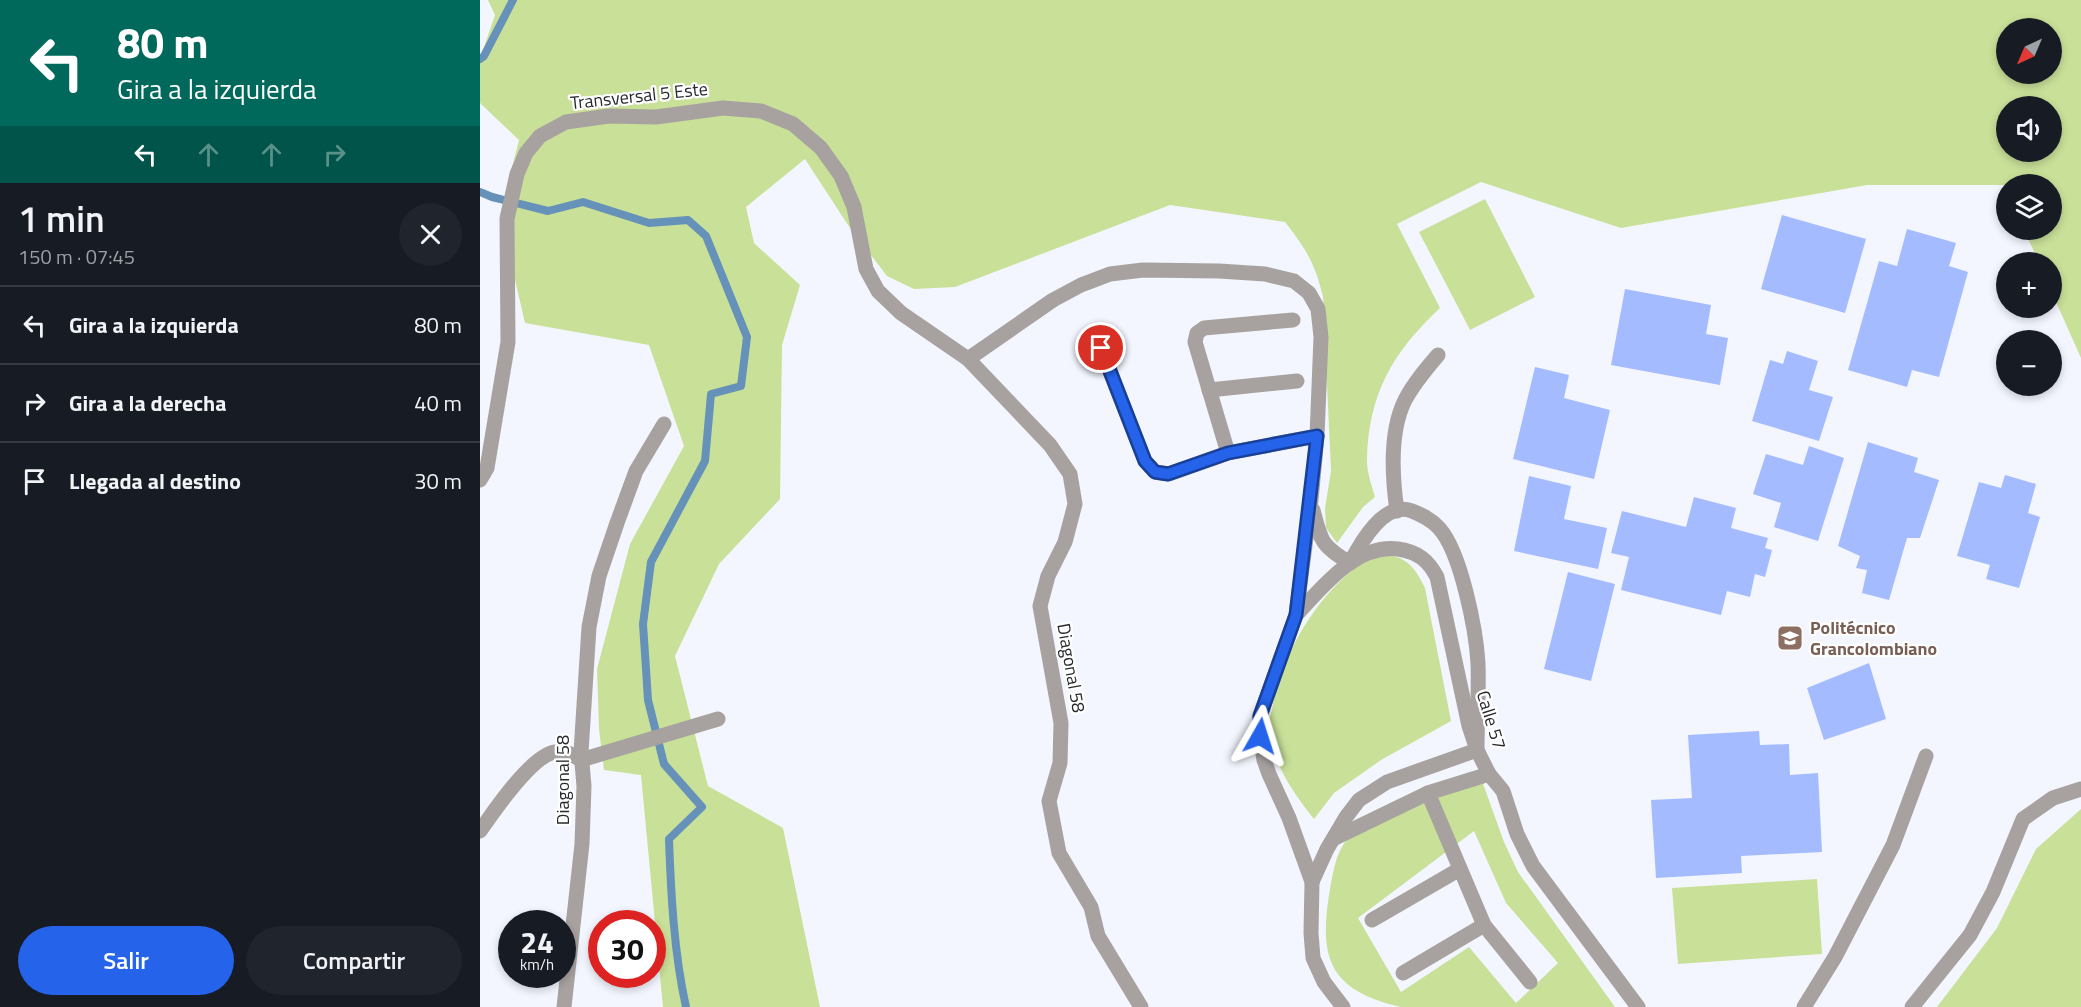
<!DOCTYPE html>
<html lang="es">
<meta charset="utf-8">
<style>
:root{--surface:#171b24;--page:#20242c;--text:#f1f3f6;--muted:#9ea1a6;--line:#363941;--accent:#2563eb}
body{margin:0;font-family:"Titillium Web",sans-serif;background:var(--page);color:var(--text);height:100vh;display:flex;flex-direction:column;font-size:22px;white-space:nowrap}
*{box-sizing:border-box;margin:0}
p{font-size:20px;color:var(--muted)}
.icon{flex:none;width:33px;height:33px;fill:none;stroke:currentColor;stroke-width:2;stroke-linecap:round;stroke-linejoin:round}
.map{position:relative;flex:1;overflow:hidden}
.sheet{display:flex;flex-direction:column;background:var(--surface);width:480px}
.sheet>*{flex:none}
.guide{background:#00695c;color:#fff;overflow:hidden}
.needle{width:39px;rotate:224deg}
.tools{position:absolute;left:1516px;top:18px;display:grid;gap:12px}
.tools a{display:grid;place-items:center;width:66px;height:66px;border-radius:50%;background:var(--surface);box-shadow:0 3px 9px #0003;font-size:30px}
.speed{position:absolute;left:18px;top:910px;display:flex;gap:12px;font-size:30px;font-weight:700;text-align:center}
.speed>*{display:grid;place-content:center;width:78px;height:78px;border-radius:50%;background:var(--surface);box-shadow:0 3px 9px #0003;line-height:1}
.speed small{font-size:15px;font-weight:400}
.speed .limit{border:9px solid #d22;background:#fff;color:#111}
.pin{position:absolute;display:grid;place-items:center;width:51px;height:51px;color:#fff;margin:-26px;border:3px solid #fff;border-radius:50%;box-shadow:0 2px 6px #0007}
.me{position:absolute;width:66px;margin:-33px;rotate:6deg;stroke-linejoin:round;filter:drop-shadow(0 0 4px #0008)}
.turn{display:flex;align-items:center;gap:21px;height:126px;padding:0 18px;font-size:27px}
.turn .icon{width:78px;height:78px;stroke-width:2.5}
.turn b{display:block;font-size:42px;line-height:51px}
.lanes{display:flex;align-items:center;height:57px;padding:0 18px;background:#0003;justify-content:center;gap:30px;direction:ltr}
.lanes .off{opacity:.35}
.round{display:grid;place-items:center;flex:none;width:63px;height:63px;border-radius:32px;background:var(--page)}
.head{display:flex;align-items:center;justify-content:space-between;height:102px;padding:0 18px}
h1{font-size:36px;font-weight:600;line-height:45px}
.primary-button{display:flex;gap:12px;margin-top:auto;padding:12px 18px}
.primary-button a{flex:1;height:69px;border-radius:36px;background:var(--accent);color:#fff;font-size:24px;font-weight:600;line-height:69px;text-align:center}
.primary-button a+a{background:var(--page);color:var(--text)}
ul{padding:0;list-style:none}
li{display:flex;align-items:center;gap:18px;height:78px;padding:0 18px;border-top:2px solid var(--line)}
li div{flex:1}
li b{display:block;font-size:22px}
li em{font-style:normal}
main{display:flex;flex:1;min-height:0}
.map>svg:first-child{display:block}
.green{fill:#c9e099;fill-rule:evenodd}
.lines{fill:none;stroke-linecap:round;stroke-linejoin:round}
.stream{stroke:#6691b8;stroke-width:8}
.building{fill:#a4bcff}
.minor{stroke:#a7a2a0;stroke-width:15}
.route-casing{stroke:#184099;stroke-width:15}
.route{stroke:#2563eb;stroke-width:10}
.labels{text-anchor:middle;stroke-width:4.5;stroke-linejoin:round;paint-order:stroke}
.street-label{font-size:18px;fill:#27292d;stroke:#fff}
.education-label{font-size:18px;font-weight:bold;fill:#785e54;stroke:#fff;text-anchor:start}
</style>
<main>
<section class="sheet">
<div class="guide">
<div class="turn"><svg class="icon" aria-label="left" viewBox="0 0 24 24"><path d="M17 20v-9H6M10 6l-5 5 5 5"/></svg><div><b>80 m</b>Gira a la izquierda</div></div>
<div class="lanes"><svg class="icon" aria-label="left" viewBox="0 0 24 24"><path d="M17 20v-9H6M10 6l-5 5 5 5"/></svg><svg class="icon off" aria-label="ahead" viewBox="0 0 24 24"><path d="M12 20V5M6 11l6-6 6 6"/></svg><svg class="icon off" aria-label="ahead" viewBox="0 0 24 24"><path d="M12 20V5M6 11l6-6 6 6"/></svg><svg class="icon off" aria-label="right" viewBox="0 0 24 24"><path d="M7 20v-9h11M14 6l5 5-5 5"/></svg></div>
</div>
<div class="head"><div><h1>1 min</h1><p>150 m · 07:45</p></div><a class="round"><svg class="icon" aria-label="close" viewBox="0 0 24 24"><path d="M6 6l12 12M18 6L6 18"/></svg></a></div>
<ul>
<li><svg class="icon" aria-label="left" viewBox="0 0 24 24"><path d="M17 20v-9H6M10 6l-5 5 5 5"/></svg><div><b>Gira a la izquierda</b></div><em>80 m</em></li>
<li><svg class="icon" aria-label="right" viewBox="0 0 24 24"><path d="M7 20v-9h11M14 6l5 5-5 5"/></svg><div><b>Gira a la derecha</b></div><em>40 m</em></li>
<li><svg class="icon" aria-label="arrive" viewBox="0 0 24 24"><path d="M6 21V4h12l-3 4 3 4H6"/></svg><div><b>Llegada al destino</b></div><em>30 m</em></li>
</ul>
<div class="primary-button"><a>Salir</a><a>Compartir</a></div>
</section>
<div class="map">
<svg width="1601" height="1007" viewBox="0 0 1601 1007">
<rect width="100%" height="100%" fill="#f3f6fe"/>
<!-- green -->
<g class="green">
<path d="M8 0H1601V358L1572 293V262H1559L1544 230H1572V184H1527V191L1524 185H1387L1141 228 1001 182 917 224 960 308C913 352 888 394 887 461 887 473 892 486 895 497L883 507 857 543 846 528 845 508 851 471 843 297C835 263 826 249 805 222L690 205 475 287 434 289 407 276 368 225 325 159 266 207 274 243 320 285 302 345 300 499 239 564 195 656 228 786 303 828 340 1007H183L161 775 124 770 119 729 117 669 150 544 204 446 169 345 45 323 20 215 39 140 0 103V59L15 15ZM1527 28H1572V74H1527ZM1527 106H1572V152H1527Z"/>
<polygon points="1005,199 1055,297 990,330 939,232"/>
<path d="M896 554C924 555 933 563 945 588L971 721 901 760 854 793 834 819C813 793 791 761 789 726 789 719 792 711 793 704 804 647 845 582 896 554Z"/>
<path d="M1002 781 1024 842 1038 872 1135 1007H921C849 990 838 959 850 889 854 869 856 850 871 835 885 821 907 816 925 810 951 800 977 791 1002 781ZM994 831 1026 903 1078 963 1036 1003 989 947 921 992 878 918Z"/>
<polygon points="1601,809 1601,1007 1457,1007 1517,928 1556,849"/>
<polygon points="1337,879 1342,954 1198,964 1192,888"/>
</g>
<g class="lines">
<!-- stream -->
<g class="stream">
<polyline points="0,59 4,56 33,0"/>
<path d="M0 192 12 197 68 211 103 202 169 223 208 220 226 236 267 337 261 386 231 394 225 461 171 562 163 624 168 700 184 764 222 807 189 839C191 895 194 953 206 1007"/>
</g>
</g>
<!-- building -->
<g class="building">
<polygon points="1302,215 1386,239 1365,313 1281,289"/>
<polygon points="1427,229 1476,243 1469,266 1488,272 1459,377 1432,370 1427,387 1368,370 1399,261 1417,266"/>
<polygon points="1145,289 1231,305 1226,334 1248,338 1240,385 1131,365"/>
<polygon points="1307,351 1338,361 1329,390 1353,397 1339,441 1272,421 1290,360 1303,364"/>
<polygon points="1055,367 1089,375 1084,398 1130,410 1114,479 1033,459"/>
<polygon points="1388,442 1438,458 1434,472 1459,480 1440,538 1427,538 1409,600 1382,593 1387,570 1376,568 1380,556 1358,546"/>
<polygon points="1329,446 1364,458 1338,541 1294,527 1301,503 1273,494 1286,454 1323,465"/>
<polygon points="1525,475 1556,484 1548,513 1560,517 1539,588 1506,579 1510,565 1477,556 1499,482 1521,488"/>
<polygon points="1049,476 1091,486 1084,519 1127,528 1118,569 1034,551"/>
<polygon points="1214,497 1256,508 1251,528 1288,538 1285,548 1292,550 1285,577 1275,574 1270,597 1247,591 1241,615 1141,590 1149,557 1131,553 1142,511 1206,527"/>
<polygon points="1088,572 1135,584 1111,681 1064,669"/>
<polygon points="1389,663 1406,719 1344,740 1327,688"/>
<polygon points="1279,731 1280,745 1309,744 1310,775 1338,773 1342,852 1261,856 1262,873 1176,878 1171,800 1212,798 1208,735"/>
</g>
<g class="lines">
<!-- minor -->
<g class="minor">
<polyline points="813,320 724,328 717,333 715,342 748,453 837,436"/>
<polyline points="621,348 665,461 675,472 689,474 748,453"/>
<polyline points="488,359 573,300 601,285 630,274 663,270 739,271 785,274 814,281 829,293 838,309 841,337 837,436 831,500 816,615 780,716 780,736 784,760 789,774 809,818 832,882 831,933 833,958 844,982 863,1007"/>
<polyline points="729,390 817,381"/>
<polyline points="0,480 7,468 28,342 27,219 37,174 46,153 60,136 86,122 129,116 176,117 243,108 281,111 313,124 341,148 361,176 374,207 386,269 398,291 421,313 488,359 570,445 590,474 595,504 585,542 568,576 560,606 581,723 580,763 569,801 579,853 611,907 618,936 661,1007"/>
<path d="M917 511C912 476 909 432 925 400 934 383 946 369 958 355"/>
<path d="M816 615C843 587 875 544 918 549 938 552 948 560 957 577L989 726 997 750 1009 774 1023 791 1037 834 1053 866 1158 1007"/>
<polyline points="948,793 1004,925 1050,982"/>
<path d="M0 831C14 811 51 756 75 752 85 750 93 755 101 760L238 719"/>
<polyline points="855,838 948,793 1009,774"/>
<path d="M832 882 847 849 866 817 879 800 907 782 997 750C997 721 999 692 998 663 996 630 981 552 959 528 951 519 942 515 932 511 904 500 880 544 870 563 841 546 841 541 833 510"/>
<polyline points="892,920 980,869"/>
<polyline points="923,973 1004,925"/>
<polyline points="84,1007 102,844 104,786 101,752 109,627 119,576 137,523 156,471 184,424"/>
<polyline points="1324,1007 1355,957 1413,845 1446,756"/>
<polyline points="1432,1007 1490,935 1513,892 1543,819 1573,798 1601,789"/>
</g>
</g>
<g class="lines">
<defs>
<polyline id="route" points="621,348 665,461 675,472 688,474 748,453 837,436 816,615 780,716 780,736"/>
</defs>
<!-- route casing -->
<use href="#route" class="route-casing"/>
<!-- route -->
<use href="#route" class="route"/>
</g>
<!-- icons -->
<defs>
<symbol id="university-square" viewBox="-11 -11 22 22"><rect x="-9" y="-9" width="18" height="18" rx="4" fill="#8d6e63" stroke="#fff"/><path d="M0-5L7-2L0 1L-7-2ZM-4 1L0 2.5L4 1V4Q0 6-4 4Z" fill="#fff"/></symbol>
</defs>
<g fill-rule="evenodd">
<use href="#university-square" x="1295" y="623" width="30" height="30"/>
</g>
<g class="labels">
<!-- street labels -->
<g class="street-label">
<text transform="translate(159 96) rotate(-6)" y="6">Transversal 5 Este</text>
<text transform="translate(591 668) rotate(80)" y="6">Diagonal 58</text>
<text transform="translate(1011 720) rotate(73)" y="6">Calle 57</text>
<text transform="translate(83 780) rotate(-90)" y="6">Diagonal 58</text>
</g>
<!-- education labels -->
<g class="education-label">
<text x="1330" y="634">Politécnico<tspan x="1330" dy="21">Grancolombiano</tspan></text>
</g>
</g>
</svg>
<div class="tools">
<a><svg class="needle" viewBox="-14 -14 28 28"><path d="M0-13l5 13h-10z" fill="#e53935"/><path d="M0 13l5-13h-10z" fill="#9ea1a6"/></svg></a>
<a><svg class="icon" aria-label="sound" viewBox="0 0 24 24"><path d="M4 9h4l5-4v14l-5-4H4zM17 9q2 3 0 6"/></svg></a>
<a><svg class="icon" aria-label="layers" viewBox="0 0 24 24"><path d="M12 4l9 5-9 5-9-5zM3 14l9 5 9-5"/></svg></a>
<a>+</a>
<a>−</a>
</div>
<div class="speed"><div>24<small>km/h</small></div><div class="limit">30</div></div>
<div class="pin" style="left:621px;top:348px;background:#d93025"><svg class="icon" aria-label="arrive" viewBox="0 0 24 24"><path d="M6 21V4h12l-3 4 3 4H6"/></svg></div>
<svg class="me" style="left:780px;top:736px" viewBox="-20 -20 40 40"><path d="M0-17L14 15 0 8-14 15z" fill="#2563eb" stroke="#fff" stroke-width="4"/></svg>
</div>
</main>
